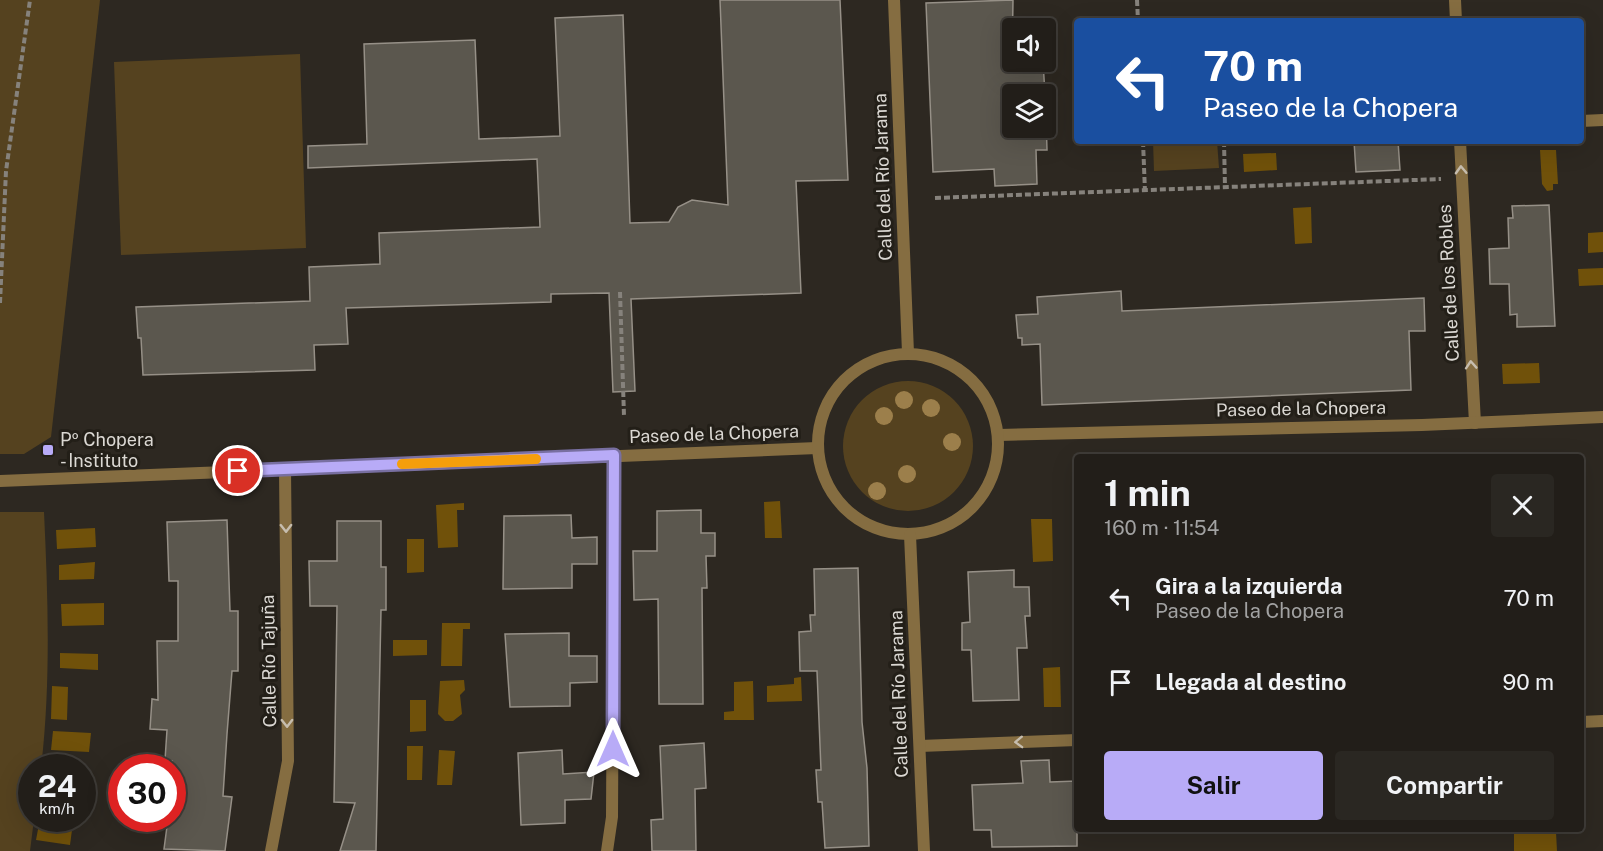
<!DOCTYPE html>
<html lang="es">
<meta charset="utf-8">
<style>
:root{--surface:#221e19;--page:#2a2722;--text:#f1f3f6;--muted:#a2a2a2;--line:#3f3c38;--accent:#b8abf7}
body{margin:0;font-family:"Public Sans",sans-serif;background:var(--page);color:var(--text);height:100vh;display:flex;flex-direction:column;font-size:22px;white-space:nowrap}
*{box-sizing:border-box;margin:0}
p{font-size:20px;color:var(--muted)}
.icon{flex:none;width:33px;height:33px;fill:none;stroke:currentColor;stroke-width:2;stroke-linecap:round;stroke-linejoin:round}
.map{position:relative;flex:1;overflow:hidden}
.sheet{position:absolute;left:1074px;top:454px;width:510px;height:378px;display:flex;flex-direction:column;background:var(--surface);border-radius:6px;box-shadow:0 6px 24px #0002,0 0 0 2px var(--line)}
.sheet>*{flex:none}
.banner{position:absolute;left:1074px;top:18px;width:510px;height:126px;border-radius:6px;box-shadow:0 6px 24px #0002,0 0 0 2px var(--line);background:#1a4fa0;color:#fff;overflow:hidden}
.controls{position:absolute;left:1002px;top:18px;display:grid;gap:12px}
.controls a{display:grid;place-items:center;width:54px;height:54px;border-radius:6px;background:var(--surface);box-shadow:0 6px 24px #0002,0 0 0 2px var(--line);font-size:30px}
.speed{position:absolute;left:18px;top:754px;display:flex;gap:12px;font-size:30px;font-weight:700;text-align:center}
.speed>*{display:grid;place-content:center;width:78px;height:78px;border-radius:50%;background:var(--surface);box-shadow:0 6px 24px #0002,0 0 0 2px var(--line);line-height:1}
.speed small{font-size:15px;font-weight:400}
.speed .limit{border:9px solid #d22;background:#fff;color:#111}
.pin{position:absolute;display:grid;place-items:center;width:51px;height:51px;color:#fff;margin:-26px;border:3px solid #fff;border-radius:50%;box-shadow:0 2px 6px #0007}
.me{position:absolute;width:66px;margin:-33px;rotate:0deg;stroke-linejoin:round;filter:drop-shadow(0 0 4px #0008)}
.turn{display:flex;align-items:center;gap:21px;height:126px;padding:0 30px;font-size:27px}
.turn .icon{width:78px;height:78px;stroke-width:2.5}
.turn b{display:block;font-size:42px;line-height:51px}
.round{display:grid;place-items:center;flex:none;width:63px;height:63px;border-radius:6px;background:var(--page)}
.overview{display:flex;align-items:center;justify-content:space-between;height:102px;padding:0 30px}
h1{font-size:36px;font-weight:700;line-height:45px}
.action{display:flex;gap:12px;margin-top:auto;padding:12px 30px}
.action a{flex:1;height:69px;border-radius:6px;background:var(--accent);color:#111;font-size:24px;font-weight:700;line-height:69px;text-align:center}
.action a+a{background:var(--page);color:var(--text)}
ul{padding:0;list-style:none}
li{display:flex;align-items:center;gap:18px;height:84px;padding:0 30px}
li div{flex:1}
li b{display:block;font-size:22px}
li em{font-style:normal}
.map>svg:first-child{display:block}
.green{fill:#55421f}
.water{fill:#70510a}
.building{fill:#5b574e;stroke:#969087;stroke-width:1.5}
.lines{fill:none;stroke-linecap:round;stroke-linejoin:round}
.path{stroke:#86827c;stroke-width:4;stroke-dasharray:6 3;stroke-linecap:butt}
.minor{stroke:#856d41;stroke-width:12}
.tertiary{stroke:#856d41;stroke-width:12}
.tree{fill:#9c7f4b}
.oneway{stroke:#c6bdae}
.route-casing{stroke:#786fa1;stroke-width:15}
.route{stroke:#b8abf7;stroke-width:10}
.slow{stroke:#f59e0b;stroke-width:10}
.poi-dot{fill:#b8abf7;stroke:#231f18;stroke-width:2}
.labels{text-anchor:middle;stroke-width:6;stroke-linejoin:round;paint-order:stroke}
.street-label{font-size:18px;fill:#dbd8d3;stroke:#231f18}
.poi-label{font-size:18px;fill:#dbd8d3;stroke:#231f18;text-anchor:start}
</style>
<div class="map">
<svg width="1603" height="851" viewBox="0 0 1603 851">
<rect width="100%" height="100%" fill="#2d2821"/>
<!-- green -->
<g class="green">
<polygon points="0,0 100,0 51,437 24,454 0,454"/>
<polygon points="300,54 306,248 121,255 114,62"/>
<polygon points="1153,141 1217,141 1219,168 1154,171"/>
<circle cx="908" cy="446" r="65"/>
<path d="M0 512H44C48 596 51 684 41 768H32V819H34L30 851H0Z"/>
</g>
<!-- water -->
<g class="water">
<polygon points="1540,150 1556,150 1558,184 1553,184 1553,190 1547,191 1542,184"/>
<polygon points="1276,153 1277,170 1244,172 1243,154"/>
<polygon points="1311,207 1312,243 1295,244 1293,208"/>
<polygon points="1603,232 1603,252 1588,253 1588,233"/>
<polygon points="1603,268 1603,285 1579,286 1578,269"/>
<polygon points="1539,363 1540,383 1503,384 1502,364"/>
<polygon points="780,501 782,538 765,538 764,502"/>
<polygon points="464,503 464,510 457,510 458,547 438,548 436,505"/>
<polygon points="1031,519 1052,519 1053,561 1033,562"/>
<polygon points="95,528 96,547 57,549 56,530"/>
<polygon points="407,539 424,539 424,572 407,573"/>
<polygon points="95,562 94,579 59,580 59,565"/>
<polygon points="104,603 104,625 62,626 61,604"/>
<polygon points="442,623 470,623 470,629 463,629 462,666 441,666"/>
<polygon points="393,640 427,640 427,655 393,656"/>
<polygon points="60,653 98,654 98,670 60,668"/>
<polygon points="1060,667 1061,707 1044,707 1043,668"/>
<polygon points="801,677 802,701 767,702 767,686 794,684 794,678"/>
<polygon points="464,680 465,690 460,695 462,714 453,721 445,721 438,714 440,681"/>
<polygon points="753,681 754,720 724,720 724,712 734,711 734,682"/>
<polygon points="52,686 68,687 67,720 51,719"/>
<polygon points="410,700 426,700 426,731 410,732"/>
<polygon points="53,731 91,733 89,752 51,750"/>
<polygon points="407,746 423,746 422,780 407,780"/>
<polygon points="439,750 455,751 452,785 437,785"/>
<polygon points="39,824 72,830 70,845 36,840"/>
<polygon points="1556,832 1557,851 1514,851 1514,833"/>
</g>
<!-- building -->
<g class="building">
<polygon points="720,0 840,0 848,180 796,181 801,293 631,299 635,391 613,392 609,293 551,294 551,302 346,308 348,344 314,345 315,370 143,375 141,338 138,338 136,307 310,301 309,267 380,264 379,233 540,227 537,159 308,168 308,146 367,144 364,44 475,40 479,139 560,136 555,18 623,15 630,223 669,222 678,207 692,200 728,205"/>
<polygon points="1013,0 1012,62 1043,62 1045,94 1012,94 1012,128 1046,128 1046,117 1047,150 1036,150 1037,184 995,186 994,169 933,172 926,3"/>
<polygon points="1354,141 1398,141 1400,170 1356,172"/>
<polygon points="1549,205 1555,326 1517,327 1517,314 1510,315 1509,284 1490,284 1489,249 1509,248 1508,218 1513,218 1512,206"/>
<polygon points="1121,291 1122,311 1424,298 1425,331 1409,331 1411,390 1042,405 1040,344 1022,345 1022,338 1018,338 1016,315 1038,314 1037,297"/>
<polygon points="701,510 701,533 715,533 715,556 706,556 707,588 702,588 703,704 659,704 658,599 634,600 633,551 657,551 657,511"/>
<polygon points="571,515 572,538 597,537 597,564 572,564 572,588 503,589 504,516"/>
<polygon points="227,520 230,611 238,611 238,671 232,671 227,734 223,796 232,797 225,851 164,849 168,819 172,820 172,761 165,760 167,730 150,729 152,699 158,700 157,641 178,641 178,581 169,581 167,522"/>
<polygon points="337,521 381,521 381,567 386,567 386,610 381,610 376,851 340,851 355,803 334,802 337,606 310,606 309,561 337,561"/>
<polygon points="858,568 862,722 867,768 869,846 825,848 822,802 818,802 816,770 821,770 817,671 800,671 799,632 811,631 810,615 815,615 814,569"/>
<polygon points="1014,570 1014,587 1029,587 1030,616 1025,616 1027,648 1017,648 1019,700 973,701 971,650 962,650 962,623 970,622 968,572"/>
<polygon points="569,633 569,656 597,656 597,682 570,683 570,706 510,707 505,634"/>
<polygon points="704,743 706,788 695,789 696,851 652,851 651,820 663,819 660,746"/>
<polygon points="562,750 563,774 594,772 591,799 565,800 565,823 521,825 518,753"/>
<polygon points="1049,760 1050,782 1077,781 1077,846 992,847 991,830 974,830 972,785 1023,783 1021,761"/>
</g>
<g class="lines">
<!-- path -->
<g class="path">
<polyline points="1137,0 1138,21"/>
<polyline points="1148,21 1221,18 1221,21"/>
<polyline points="1143,141 1145,192"/>
<polyline points="1224,141 1225,188"/>
<polyline points="935,198 1441,179"/>
<polyline points="620,292 624,416"/>
<polyline points="0,303 6,171 30,0"/>
</g>
<!-- minor -->
<g class="minor">
<polyline points="1455,0 1456,21"/>
<polyline points="1581,121 1603,120"/>
<polyline points="1460,141 1475,423"/>
<polyline points="999,435 1422,425 1603,417"/>
<polyline points="0,481 817,448"/>
<polyline points="1581,722 1603,721"/>
<polyline points="920,746 1077,740"/>
<polyline points="271,851 288,761 285,469"/>
<polyline points="607,851 612,817 614,455"/>
</g>
<!-- tertiary -->
<g class="tertiary">
<polyline points="894,0 908,353"/>
<circle cx="908" cy="444" r="90"/>
<polyline points="910,535 924,851"/>
</g>
</g>
<!-- trees -->
<g class="tree">
<circle cx="904" cy="400" r="9"/>
<circle cx="931" cy="408" r="9"/>
<circle cx="884" cy="416" r="9"/>
<circle cx="952" cy="442" r="9"/>
<circle cx="907" cy="474" r="9"/>
<circle cx="877" cy="491" r="9"/>
</g>
<!-- one-way arrows -->
<defs><path id="oneway-chevron" d="M-2-3.5L2.5 0L-2 3.5" fill="none" stroke-width="1.6" stroke-linecap="round" stroke-linejoin="round" transform="scale(1.5)"/></defs>
<g class="oneway">
<use href="#oneway-chevron" transform="translate(1461 170) rotate(-92)"/>
<use href="#oneway-chevron" transform="translate(1471 365) rotate(-94)"/>
<use href="#oneway-chevron" transform="translate(286 528) rotate(89)"/>
<use href="#oneway-chevron" transform="translate(287 723) rotate(89)"/>
<use href="#oneway-chevron" transform="translate(1019 742) rotate(178)"/>
</g>
<g class="lines">
<defs>
<polyline id="route" points="238,471 614,455 613,749"/>
</defs>
<!-- route casing -->
<use href="#route" class="route-casing"/>
<!-- route -->
<use href="#route" class="route"/>
<!-- slow -->
<polyline class="slow" points="402,464 536,459"/>
</g>
<!-- markers -->
<rect class="poi-dot" x="42" y="444" width="12" height="12" rx="3"/>
<g class="labels">
<!-- street labels -->
<g class="street-label">
<text transform="translate(883 177) rotate(-92)" y="6">Calle del Río Jarama</text>
<text transform="translate(1449 283) rotate(-93)" y="6">Calle de los Robles</text>
<text transform="translate(1301 409) rotate(-1)" y="6">Paseo de la Chopera</text>
<text transform="translate(714 434) rotate(-2)" y="6">Paseo de la Chopera</text>
<text transform="translate(269 661) rotate(-91)" y="6">Calle Río Tajuña</text>
<text transform="translate(899 694) rotate(-92)" y="6">Calle del Río Jarama</text>
</g>
<!-- poi labels -->
<g class="poi-label">
<text x="60" y="446">Pº Chopera<tspan x="60" dy="21">- Instituto</tspan></text>
</g>
</g>
</svg>
<div class="controls">
<a><svg class="icon" aria-label="sound" viewBox="0 0 24 24"><path d="M4 9h4l5-4v14l-5-4H4zM17 9q2 3 0 6"/></svg></a>
<a><svg class="icon" aria-label="layers" viewBox="0 0 24 24"><path d="M12 4l9 5-9 5-9-5zM3 14l9 5 9-5"/></svg></a>
</div>
<div class="speed"><div>24<small>km/h</small></div><div class="limit">30</div></div>
<div class="pin" style="left:238px;top:471px;background:#d93025"><svg class="icon" aria-label="arrive" viewBox="0 0 24 24"><path d="M6 21V4h12l-3 4 3 4H6"/></svg></div>
<svg class="me" style="left:613px;top:749px" viewBox="-20 -20 40 40"><path d="M0-17L14 15 0 8-14 15z" fill="#b8abf7" stroke="#fff" stroke-width="4"/></svg>
<div class="banner">
<div class="turn"><svg class="icon" aria-label="left" viewBox="0 0 24 24"><path d="M17 20v-9H6M10 6l-5 5 5 5"/></svg><div><b>70 m</b>Paseo de la Chopera</div></div>
</div>
<section class="sheet">
<div class="overview"><div><h1>1 min</h1><p>160 m · 11:54</p></div><a class="round"><svg class="icon" aria-label="close" viewBox="0 0 24 24"><path d="M6 6l12 12M18 6L6 18"/></svg></a></div>
<ul>
<li><svg class="icon" aria-label="left" viewBox="0 0 24 24"><path d="M17 20v-9H6M10 6l-5 5 5 5"/></svg><div><b>Gira a la izquierda</b><p>Paseo de la Chopera</p></div><em>70 m</em></li>
<li><svg class="icon" aria-label="arrive" viewBox="0 0 24 24"><path d="M6 21V4h12l-3 4 3 4H6"/></svg><div><b>Llegada al destino</b></div><em>90 m</em></li>
</ul>
<div class="action"><a>Salir</a><a>Compartir</a></div>
</section>
</div>
